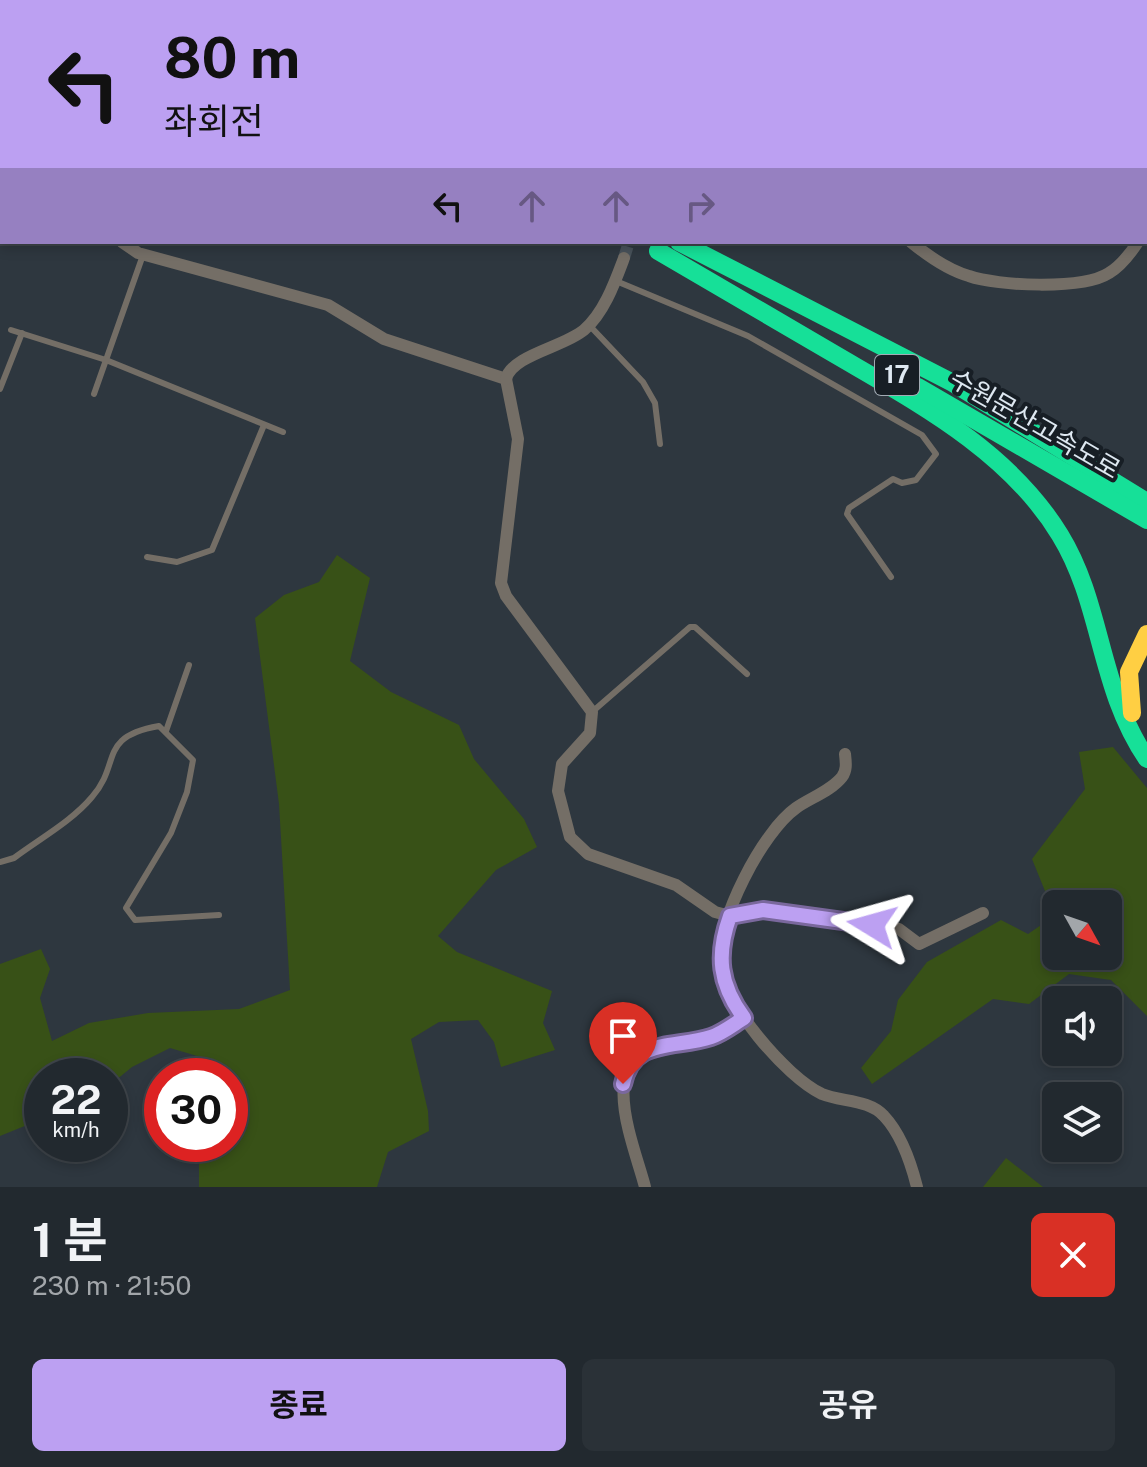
<!DOCTYPE html>
<html lang="ko">
<meta charset="utf-8">
<style>
:root{--surface:#22292f;--page:#2a3137;--text:#f1f3f6;--muted:#a2a6aa;--line:#3f454b;--accent:#bca0f2}
body{margin:0;font-family:"Public Sans","Noto Sans KR",sans-serif;background:var(--page);color:var(--text);height:100vh;display:flex;flex-direction:column;font-size:30px;white-space:nowrap}
*{box-sizing:border-box;margin:0}
p{font-size:26px;color:var(--muted)}
.icon{flex:none;width:44px;height:44px;fill:none;stroke:currentColor;stroke-width:2;stroke-linecap:round;stroke-linejoin:round}
.map{position:relative;height:1187px;overflow:hidden}
.sheet{display:flex;flex-direction:column;background:var(--surface);flex:1}
.sheet>*{flex:none}
.top-card{position:absolute;left:0px;top:0px;width:1148px;height:244px;box-shadow:0 4px 12px #0003,0 0 0 2px var(--line);background:#bca0f2;color:#111;overflow:hidden}
.needle{width:52px;rotate:130deg}
.buttons{position:absolute;left:1042px;top:890px;display:grid;gap:16px}
.buttons a{display:grid;place-items:center;width:80px;height:80px;border-radius:12px;background:var(--surface);box-shadow:0 4px 12px #0003,0 0 0 2px var(--line);font-size:40px}
.speed{position:absolute;left:24px;top:1058px;display:flex;gap:16px;font-size:40px;font-weight:700;text-align:center}
.speed>*{display:grid;place-content:center;width:104px;height:104px;border-radius:50%;background:var(--surface);box-shadow:0 4px 12px #0003,0 0 0 2px var(--line);line-height:1}
.speed small{font-size:20px;font-weight:400}
.speed .limit{border:12px solid #d22;background:#fff;color:#111}
.pin{position:absolute;display:grid;place-items:center;width:68px;height:68px;color:#fff;margin:-82px -34px;border-radius:50% 50% 50% 0;rotate:-45deg;box-shadow:0 0 8px #0007}
.pin .icon{rotate:45deg}
.me{position:absolute;width:88px;margin:-44px;rotate:278deg;stroke-linejoin:round;filter:drop-shadow(0 0 6px #0008)}
.turn{display:flex;align-items:center;gap:28px;height:168px;padding:0 32px;font-size:36px}
.turn .icon{width:104px;height:104px;stroke-width:2.5}
.turn b{display:block;font-size:56px;line-height:68px}
.lanes{display:flex;align-items:center;height:76px;padding:0 32px;background:#0003;justify-content:center;gap:40px;direction:ltr}
.lanes .off{opacity:.35}
.round{display:grid;place-items:center;flex:none;width:84px;height:84px;border-radius:12px;background:var(--page)}
.headline{display:flex;align-items:center;justify-content:space-between;height:136px;padding:0 32px}
h1{font-size:48px;font-weight:700;line-height:60px}
.button{display:flex;gap:16px;margin-top:auto;padding:16px 32px}
.button a{flex:1;height:92px;border-radius:12px;background:var(--accent);color:#111;font-size:32px;font-weight:700;line-height:92px;text-align:center}
.button a+a{background:var(--page);color:var(--text)}
.map>svg:first-child{display:block}
.green{fill:#385117;fill-rule:evenodd}
.lines{fill:none;stroke-linecap:round;stroke-linejoin:round}
.street-tunnel{stroke:#48525a;stroke-width:12;stroke-dasharray:12 6;stroke-linecap:butt}
.lane{stroke:#746e66;stroke-width:6}
.street{stroke:#746e66;stroke-width:12}
.fast{stroke:#16e098;stroke-width:18}
.slow{stroke:#ffcf43;stroke-width:18}
.route-casing{stroke:#7a689d;stroke-width:20}
.route{stroke:#bca0f2;stroke-width:14}
.labels{text-anchor:middle;stroke-width:8;stroke-linejoin:round;paint-order:stroke}
.shield{fill:#171e25;stroke:#a2abb4;stroke-width:2}
.shield-label{font-size:24px;font-weight:bold;fill:#dee8f1}
.street-label{font-size:26px;fill:#dee8f1;stroke:#171e25}
</style>
<div class="map">
<svg width="1147" height="1187" viewBox="0 0 1147 1187">
<rect width="100%" height="100%" fill="#2e373f"/>
<!-- green -->
<g class="green">
<polygon points="337,555 370,578 350,661 391,692 459,725 474,759 524,819 537,847 496,870 438,936 457,952 552,991 543,1023 555,1050 501,1067 494,1042 478,1020 439,1022 411,1039 428,1111 429,1131 388,1152 377,1187 199,1187 199,1159 190,1144 230,1144 230,1076 195,1076 204,1058 170,1048 132,1067 110,1085 110,1076 42,1076 42,1119 0,1136 0,964 41,949 50,969 40,998 52,1041 89,1023 148,1013 239,1009 290,990 279,804 255,618 284,595 319,582"/>
<path d="M1113 747 1147 788V1016L1111 980 1069 974 1029 1004 993 999 872 1084 861 1068 891 1031 898 1000 927 962 1001 920 1028 934 1047 921 1045 891 1032 859 1085 789 1079 752ZM1056 904H1108V956H1056Z"/>
<polygon points="1006,1158 1043,1187 983,1187"/>
</g>
<g class="lines">
<!-- street-tunnel -->
<g class="street-tunnel">
<polyline points="66,0 66,2"/>
<polyline points="624,258 629,242"/>
</g>
<!-- lane -->
<g class="lane">
<polyline points="0,99 2,100"/>
<polyline points="616,281 748,336 922,435 936,454 916,480 902,483 893,479 849,508 847,514 891,577"/>
<polyline points="589,325 643,382 655,403 660,444"/>
<polyline points="11,330 106,360 283,432"/>
<polyline points="0,389 22,333"/>
<polyline points="94,394 143,255"/>
<polyline points="147,557 177,562 212,550 264,425"/>
<polyline points="592,712 690,627 695,627 747,674"/>
<polyline points="166,731 189,665"/>
<path d="M0 862 14 858C39 839 71 822 92 797 122 763 97 737 159 726L193 760 187 792 171 833 126 908 135 920 219 915"/>
</g>
<!-- street -->
<g class="street">
<polyline points="990,0 994,2"/>
<polyline points="1020,2 1023,0"/>
<polyline points="1146,231 1147,230"/>
<polyline points="122,242 138,253 328,305 384,339 506,379 518,439 501,583 506,596 592,712 590,733 562,764 558,791 570,837 588,854 676,885 715,912 730,916 763,910 899,929 919,944 983,913"/>
<path d="M911 242C928 256 948 270 969 276 997 286 1083 290 1109 273 1121 266 1130 254 1138 242"/>
<path d="M506 379C512 355 564 347 584 330 604 313 615 282 624 258"/>
<path d="M845 754C846 763 847 770 842 777 831 791 810 798 796 808 762 832 717 921 719 962 722 1002 786 1077 822 1094 841 1102 869 1099 884 1116 901 1134 911 1163 917 1187"/>
<path d="M645 1187C635 1147 596 1061 657 1046 697 1036 707 1040 744 1018"/>
</g>
<!-- fast -->
<g class="fast">
<polyline points="45,0 51,2"/>
<polyline points="108,0 113,2"/>
<polyline points="679,242 953,383 1147,502"/>
<path d="M658 251C717 286 777 320 836 355 918 403 1009 451 1060 535 1103 605 1098 687 1147 759"/>
<polyline points="918,387 1147,520"/>
</g>
<!-- slow -->
<polyline class="slow" points="1132,713 1129,672 1147,634"/>
</g>
<g class="lines">
<defs>
<path id="route" d="M623 1084C633 1037 675 1049 711 1037 723 1033 734 1024 744 1018 719 984 716 955 730 916L763 910 872 925"/>
</defs>
<!-- route casing -->
<use href="#route" class="route-casing"/>
<!-- route -->
<use href="#route" class="route"/>
</g>
<g class="labels">
<!-- shield labels -->
<rect class="shield" x="875" y="355" width="44" height="40" rx="6"/>
<g class="shield-label">
<text x="897" y="383">17</text>
</g>
<!-- street labels -->
<g class="street-label">
<text transform="translate(1035 424) rotate(30)" y="9">수원문산고속도로</text>
</g>
</g>
</svg>
<div class="buttons">
<a><svg class="needle" viewBox="-14 -14 28 28"><path d="M0-13l5 13h-10z" fill="#e53935"/><path d="M0 13l5-13h-10z" fill="#a2a6aa"/></svg></a>
<a><svg class="icon" aria-label="sound" viewBox="0 0 24 24"><path d="M4 9h4l5-4v14l-5-4H4zM17 9q2 3 0 6"/></svg></a>
<a><svg class="icon" aria-label="layers" viewBox="0 0 24 24"><path d="M12 4l9 5-9 5-9-5zM3 14l9 5 9-5"/></svg></a>
</div>
<div class="speed"><div>22<small>km/h</small></div><div class="limit">30</div></div>
<div class="pin" style="left:623px;top:1084px;background:#d93025"><svg class="icon" aria-label="arrive" viewBox="0 0 24 24"><path d="M6 21V4h12l-3 4 3 4H6"/></svg></div>
<svg class="me" style="left:872px;top:925px" viewBox="-20 -20 40 40"><path d="M0-17L14 15 0 8-14 15z" fill="#bca0f2" stroke="#fff" stroke-width="4"/></svg>
<div class="top-card">
<div class="turn"><svg class="icon" aria-label="left" viewBox="0 0 24 24"><path d="M17 20v-9H6M10 6l-5 5 5 5"/></svg><div><b>80 m</b>좌회전</div></div>
<div class="lanes"><svg class="icon" aria-label="left" viewBox="0 0 24 24"><path d="M17 20v-9H6M10 6l-5 5 5 5"/></svg><svg class="icon off" aria-label="ahead" viewBox="0 0 24 24"><path d="M12 20V5M6 11l6-6 6 6"/></svg><svg class="icon off" aria-label="ahead" viewBox="0 0 24 24"><path d="M12 20V5M6 11l6-6 6 6"/></svg><svg class="icon off" aria-label="right" viewBox="0 0 24 24"><path d="M7 20v-9h11M14 6l5 5-5 5"/></svg></div>
</div>
</div>
<section class="sheet">
<div class="headline"><div><h1>1 분</h1><p>230 m · 21:50</p></div><a class="round" style="background:#d93025;color:#fff"><svg class="icon" aria-label="close" viewBox="0 0 24 24"><path d="M6 6l12 12M18 6L6 18"/></svg></a></div>
<div class="button"><a>종료</a><a>공유</a></div>
</section>
